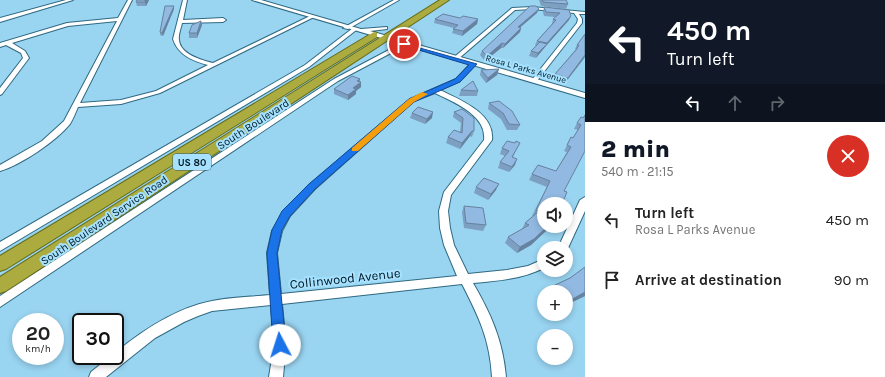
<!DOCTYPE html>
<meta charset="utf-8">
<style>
:root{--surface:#fff;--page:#f6f6f6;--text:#222;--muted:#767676;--accent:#111827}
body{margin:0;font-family:Karla,sans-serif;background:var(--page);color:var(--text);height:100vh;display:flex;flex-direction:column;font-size:15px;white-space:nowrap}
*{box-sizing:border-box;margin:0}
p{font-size:13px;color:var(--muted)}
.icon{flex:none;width:22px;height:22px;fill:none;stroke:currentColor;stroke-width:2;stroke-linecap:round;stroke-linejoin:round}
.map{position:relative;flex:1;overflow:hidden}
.details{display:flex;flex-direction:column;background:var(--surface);width:300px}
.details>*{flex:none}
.hud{background:#111827;color:#fff;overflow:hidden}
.buttons{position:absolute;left:537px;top:197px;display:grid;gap:8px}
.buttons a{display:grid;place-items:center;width:36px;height:36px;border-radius:50%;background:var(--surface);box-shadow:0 2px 6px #0003;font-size:20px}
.speed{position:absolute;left:12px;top:313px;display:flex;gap:8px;font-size:20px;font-weight:700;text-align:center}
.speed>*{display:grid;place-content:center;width:52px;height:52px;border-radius:50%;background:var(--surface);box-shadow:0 2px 6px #0003;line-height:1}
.speed small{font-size:10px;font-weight:400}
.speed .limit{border:2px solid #111;border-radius:6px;background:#fff;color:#111}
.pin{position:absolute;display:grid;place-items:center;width:34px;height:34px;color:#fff;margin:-17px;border:2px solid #fff;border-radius:50%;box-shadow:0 1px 4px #0007}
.me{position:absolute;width:44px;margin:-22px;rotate:355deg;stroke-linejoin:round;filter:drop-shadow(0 0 3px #0008)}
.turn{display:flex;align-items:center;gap:14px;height:84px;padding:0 16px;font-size:18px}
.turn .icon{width:52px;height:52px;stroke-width:2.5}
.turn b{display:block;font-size:28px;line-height:34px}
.lanes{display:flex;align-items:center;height:38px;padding:0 16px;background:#0003;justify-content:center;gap:20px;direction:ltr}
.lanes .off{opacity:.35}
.round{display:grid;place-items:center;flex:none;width:42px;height:42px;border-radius:21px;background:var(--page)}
.head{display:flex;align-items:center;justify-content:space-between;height:68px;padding:0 16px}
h1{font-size:24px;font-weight:800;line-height:30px;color:var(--accent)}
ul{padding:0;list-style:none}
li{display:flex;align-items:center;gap:12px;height:60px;padding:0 16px}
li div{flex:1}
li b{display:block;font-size:15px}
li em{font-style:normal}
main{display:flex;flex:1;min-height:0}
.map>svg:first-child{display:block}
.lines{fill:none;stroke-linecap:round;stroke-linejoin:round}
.minor-casing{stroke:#2f6982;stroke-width:2}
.tertiary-casing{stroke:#2f6982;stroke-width:2}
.trunk-casing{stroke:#626a16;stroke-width:2}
.minor{fill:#fff;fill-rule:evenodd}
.tertiary{fill:#fff;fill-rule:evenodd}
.trunk{fill:#abab3f;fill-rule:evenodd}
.wall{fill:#7d9fc2}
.shaded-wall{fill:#66829e}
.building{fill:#91b9e1;stroke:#66829e}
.route{fill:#1a73e8;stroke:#114b97}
.slow{fill:#f59e0b}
.labels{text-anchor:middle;stroke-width:4;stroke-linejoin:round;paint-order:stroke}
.far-street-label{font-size:9px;fill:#021923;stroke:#a6e2ff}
.shield{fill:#a6e2ff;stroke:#335565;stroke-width:1}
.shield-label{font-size:10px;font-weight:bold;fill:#021923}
.street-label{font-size:11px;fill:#021923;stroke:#a6e2ff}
.near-street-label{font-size:13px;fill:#021923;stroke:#a6e2ff}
</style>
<main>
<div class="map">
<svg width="585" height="377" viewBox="0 0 585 377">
<rect width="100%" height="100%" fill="#99d4f1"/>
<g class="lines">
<defs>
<g id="minor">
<polygon points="66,0 73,0 0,22 0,18"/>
<path d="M128 0H132L80 103 121 100 156 91 208 65C193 61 178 55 173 39L183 0H187L183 20 223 18 226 20 223 22 182 23C181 28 178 35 179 40 180 54 201 60 213 63L310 16 314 17 160 93 121 104 78 107C76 112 73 119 70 124 56 141 21 165 0 171V165L42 141 64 121 117 21 68 26 12 43 25 51 29 58 2 94 0 95V88L23 58 21 53 6 45 0 47V43L67 23 118 18Z"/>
<polygon points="394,0 399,0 348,29 343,28"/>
<polygon points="532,7 585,12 585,14 579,14 582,19 582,23 536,82 531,81 577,23 578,19 574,13 532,9 515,10 457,60 452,59 512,8"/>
<polygon points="353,28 356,30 355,31 309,67 0,251 0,242 305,65"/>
<polygon points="404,42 407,44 406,45 338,81 0,307 0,296 334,79"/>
<path d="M471 63 476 64 460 81 440 90C460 100 495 113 492 140L451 195 448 211 450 228 454 245 468 274 507 270 528 266 544 259V268C522 279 497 281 473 283 491 314 503 341 506 377H492C490 340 479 317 462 284L282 304 286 345 283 377H269L274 345 271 305 212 311 198 316 184 322 155 338 106 377H89L91 372 111 356H115V353C143 330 176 308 212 301 230 297 251 297 270 295L267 253 272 231 283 212 309 185 410 99 456 79ZM435 93C453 102 487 115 484 140L444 192 439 211 440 228 444 245 457 276 281 294 277 253 282 231 290 216 315 189 414 101Z"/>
<polygon points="585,197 585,211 568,248 566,251 566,248 558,248 580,200"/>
</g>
<polygon id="tertiary" points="252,0 261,0 361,29 387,27 387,29 370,31 585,93 585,98"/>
<g id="trunk">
<polygon points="440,0 449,0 6,291 0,293 0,277"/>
<polygon points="374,32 377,33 377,37 6,269 0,271 0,256"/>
</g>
</defs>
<!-- minor casing -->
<use href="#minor" class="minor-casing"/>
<!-- tertiary casing -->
<use href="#tertiary" class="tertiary-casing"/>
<!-- trunk casing -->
<use href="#trunk" class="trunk-casing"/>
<!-- minor -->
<use href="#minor" class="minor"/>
<!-- tertiary -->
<use href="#tertiary" class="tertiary"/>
<!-- trunk -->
<use href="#trunk" class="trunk"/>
</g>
<!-- wall -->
<g class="wall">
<polygon points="149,0 146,6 137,6 136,2"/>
<polygon points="539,0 566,0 568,4 566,9 541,6"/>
<polygon points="174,6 174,9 163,36 160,35 160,32"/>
<polygon points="544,7 569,10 569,20 545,47 536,58 529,56 531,51 536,46 535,45 537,41 552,24 553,19 555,17 544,16 543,12"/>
<polygon points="537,13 520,27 521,28 520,32 503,48 501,48 485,61 480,55 482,51"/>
<polygon points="460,18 478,19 477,24 462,36 452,33 454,28 434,23 435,19"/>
<polygon points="202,25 197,38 189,38 189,33"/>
<polygon points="585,34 585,57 565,83 553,79 555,74 576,49 575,49 577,45"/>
<polygon points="499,69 497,75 486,83 480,75 481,70"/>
<polygon points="360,79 359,82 361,82 361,87 356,91 356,94 348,100 334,94 334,89"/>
<polygon points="461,90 478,91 477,96 459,96"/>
<polygon points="489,103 520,125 517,130 507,130 501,119 488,109"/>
<polygon points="462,109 474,131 472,137 470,136 460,149 446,143 448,137 460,132 461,123 453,117 454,112"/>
<polygon points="412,113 432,118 425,124 410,118"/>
<polygon points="583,118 564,191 567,192 561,204 544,204 548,229 531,245 517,253 505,243 508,237 522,229 525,223 533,216 532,216 547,187 529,180 532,174 556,171 567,152 564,151 571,137 573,138 578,130 574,129 577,123"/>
<polygon points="502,148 517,148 513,157 515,165 509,172 498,168 500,162 505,156 500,154"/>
<polygon points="476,187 496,190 488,200 474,193"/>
<polygon points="464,206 486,225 483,231 464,228 462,212"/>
<polygon points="585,267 585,296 566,305 566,292 549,292 553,286 570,278"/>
</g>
<!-- shaded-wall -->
<g class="shaded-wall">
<polygon points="145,0 149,0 146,6 145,2"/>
<polygon points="174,6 174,9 163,36 162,33"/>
<polygon points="539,9 537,13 516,31 518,27"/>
<polygon points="571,16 569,20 545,47 536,58 538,53 547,43"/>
<polygon points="478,19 477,24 462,36 463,31"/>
<polygon points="201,21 202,25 197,38 197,33"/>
<polygon points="521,28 520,32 503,48 505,44"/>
<polygon points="502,43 501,48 485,61 487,56"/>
<polygon points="585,55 585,57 565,83 568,78"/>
<polygon points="499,69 497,75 486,83 488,78"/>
<polygon points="360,79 359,84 361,82 361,87 356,91 356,94 348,100 348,95 353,88 357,81"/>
<polygon points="433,112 432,118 425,124 427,119"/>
<polygon points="472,131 470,136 460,149 462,143"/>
<polygon points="517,159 515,165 509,172 512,167"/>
<polygon points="499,184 496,190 488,200 491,194"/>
<polygon points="548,226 549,226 548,229 531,245 517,253 520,247"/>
<polygon points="585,292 585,296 566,305 566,304 569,301"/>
</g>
<!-- building -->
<g class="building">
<polygon points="137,0 145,0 145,2 136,2"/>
<polygon points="542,0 566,0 568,4 543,2"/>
<polygon points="165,6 174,6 162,33 160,32"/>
<polygon points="530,6 536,6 539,9 518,27 521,28 505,44 502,43 487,56 482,51"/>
<polygon points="544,7 569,10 571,16 547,43 537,41 556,20 553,19 560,13 546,12"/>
<polygon points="443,14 460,18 463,16 478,19 463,31 453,29 458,25 435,19"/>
<polygon points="201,21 197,33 189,33 192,25"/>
<polygon points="585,34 585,55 568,78 555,74 576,50 579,45 577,45"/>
<polygon points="540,42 547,44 538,53 531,51"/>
<polygon points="499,69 488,78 481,70"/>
<polygon points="352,76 360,79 357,81 361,82 353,88 356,89 348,95 334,89"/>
<polygon points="473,81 478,91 461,90"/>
<polygon points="499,101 512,111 520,125 509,124 503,113 489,103"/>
<polygon points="418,107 433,112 427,119 412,113"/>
<polygon points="462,109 474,118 474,131 472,131 462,143 448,137 454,130 462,133 463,118 454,112"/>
<polygon points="585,115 585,151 564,191 567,192 562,204 560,203 559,204 544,204 544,226 548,226 534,239 520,247 508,237 529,225 525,223 539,211 536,210 550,181 532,174 538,165 556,171 571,147 567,145 571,137 573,138 581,125 577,123 581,117 583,118"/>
<polygon points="507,141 515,143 516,141 520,143 512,157 517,159 512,167 500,162 509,151 502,148"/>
<polygon points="484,178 499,184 491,194 476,187"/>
<polygon points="464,206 483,208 486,225 466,223"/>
<polygon points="585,267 585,292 569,301 566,298 566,292 560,292 553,286 570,278"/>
</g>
<!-- route -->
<polygon class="route" points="402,43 477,64 460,82 414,102 315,189 290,216 282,230 277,253 286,345 284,349 280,351 275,349 273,345 267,253 272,230 282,211 309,184 409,99 455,79 469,65 402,45"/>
<!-- slow -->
<polygon class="slow" points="422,92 428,94 414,102 358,151 352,151 352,148 409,99"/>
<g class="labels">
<!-- far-street labels -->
<g class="far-street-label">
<text transform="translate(526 69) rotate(16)" y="3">Rosa L Parks Avenue</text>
</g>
<!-- shield labels -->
<rect class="shield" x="173" y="154" width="38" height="16" rx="3"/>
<g class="shield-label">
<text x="192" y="166">US 80</text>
</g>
<!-- street labels -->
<g class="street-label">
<text transform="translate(253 124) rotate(-33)" y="4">South Boulevard</text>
<text transform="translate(104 220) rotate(-34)" y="4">South Boulevard Service Road</text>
</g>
<!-- near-street labels -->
<g class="near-street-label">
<text transform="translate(345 278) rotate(-6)" y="5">Collinwood Avenue</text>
</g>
</g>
</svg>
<div class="buttons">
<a><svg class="icon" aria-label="sound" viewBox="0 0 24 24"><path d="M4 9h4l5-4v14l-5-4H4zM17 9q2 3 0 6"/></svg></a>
<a><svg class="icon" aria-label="layers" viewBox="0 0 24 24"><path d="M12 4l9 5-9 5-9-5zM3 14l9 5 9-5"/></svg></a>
<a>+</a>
<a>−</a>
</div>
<div class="speed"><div>20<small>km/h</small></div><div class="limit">30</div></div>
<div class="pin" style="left:404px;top:44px;background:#d93025"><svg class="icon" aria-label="arrive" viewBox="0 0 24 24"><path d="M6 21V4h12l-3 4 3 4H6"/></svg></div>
<svg class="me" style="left:280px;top:345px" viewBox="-20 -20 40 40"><circle r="19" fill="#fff"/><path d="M0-13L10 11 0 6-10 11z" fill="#1a73e8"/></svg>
</div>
<section class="details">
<div class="hud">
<div class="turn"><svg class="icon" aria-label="left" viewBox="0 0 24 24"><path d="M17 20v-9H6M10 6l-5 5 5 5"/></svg><div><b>450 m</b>Turn left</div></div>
<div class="lanes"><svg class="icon" aria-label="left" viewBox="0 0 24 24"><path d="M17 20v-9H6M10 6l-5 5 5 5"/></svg><svg class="icon off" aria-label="ahead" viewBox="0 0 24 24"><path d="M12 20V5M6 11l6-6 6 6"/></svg><svg class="icon off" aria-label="right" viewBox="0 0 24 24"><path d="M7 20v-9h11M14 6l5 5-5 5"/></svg></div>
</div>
<div class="head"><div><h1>2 min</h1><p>540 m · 21:15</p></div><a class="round" style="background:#d93025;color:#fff"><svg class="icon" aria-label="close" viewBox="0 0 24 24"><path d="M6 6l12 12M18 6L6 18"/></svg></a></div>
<ul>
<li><svg class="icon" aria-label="left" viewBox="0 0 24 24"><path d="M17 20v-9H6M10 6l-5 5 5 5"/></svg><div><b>Turn left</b><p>Rosa L Parks Avenue</p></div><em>450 m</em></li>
<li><svg class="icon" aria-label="arrive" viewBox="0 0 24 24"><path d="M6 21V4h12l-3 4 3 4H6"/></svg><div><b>Arrive at destination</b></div><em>90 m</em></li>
</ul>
</section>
</main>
